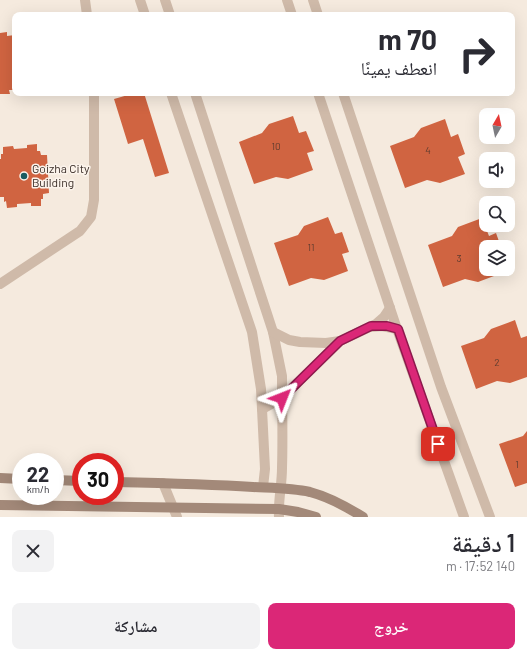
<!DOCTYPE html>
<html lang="ar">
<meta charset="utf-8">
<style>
:root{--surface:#fff;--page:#f2f2f3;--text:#2b2b33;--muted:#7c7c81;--accent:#db2777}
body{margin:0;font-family:Barlow,"Noto Naskh Arabic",sans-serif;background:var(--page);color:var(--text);direction:rtl;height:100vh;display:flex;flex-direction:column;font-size:15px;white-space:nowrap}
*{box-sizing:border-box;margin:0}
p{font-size:13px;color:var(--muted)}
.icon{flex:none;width:22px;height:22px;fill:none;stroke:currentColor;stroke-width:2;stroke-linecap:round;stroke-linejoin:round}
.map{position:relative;height:517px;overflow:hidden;direction:ltr}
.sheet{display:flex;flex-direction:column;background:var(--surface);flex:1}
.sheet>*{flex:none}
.hud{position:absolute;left:12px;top:12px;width:503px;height:84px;border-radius:8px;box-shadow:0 4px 16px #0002;direction:rtl;background:#fff;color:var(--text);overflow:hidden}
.needle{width:26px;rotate:9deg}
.buttons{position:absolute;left:479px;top:108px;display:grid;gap:8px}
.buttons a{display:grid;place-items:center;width:36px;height:36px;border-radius:8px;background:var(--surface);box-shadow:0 4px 16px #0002;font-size:20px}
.speed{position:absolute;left:12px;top:453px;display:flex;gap:8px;font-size:20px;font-weight:700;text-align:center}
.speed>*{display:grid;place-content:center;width:52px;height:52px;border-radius:50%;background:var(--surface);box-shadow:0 4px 16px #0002;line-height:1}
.speed small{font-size:10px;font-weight:400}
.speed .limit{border:6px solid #d22;background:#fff;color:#111}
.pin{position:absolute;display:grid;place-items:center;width:34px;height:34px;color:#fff;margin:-17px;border-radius:8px;box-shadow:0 2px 6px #0006}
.me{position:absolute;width:44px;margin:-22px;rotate:45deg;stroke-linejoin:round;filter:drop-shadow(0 0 3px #0008)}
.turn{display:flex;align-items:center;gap:14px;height:84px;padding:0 12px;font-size:18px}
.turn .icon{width:52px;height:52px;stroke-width:2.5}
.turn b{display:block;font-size:28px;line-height:34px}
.round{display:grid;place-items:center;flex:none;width:42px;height:42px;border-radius:8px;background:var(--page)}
.headline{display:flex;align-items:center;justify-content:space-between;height:68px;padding:0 12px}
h1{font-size:24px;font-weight:600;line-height:30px}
.button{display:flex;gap:8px;margin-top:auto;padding:8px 12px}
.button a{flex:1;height:46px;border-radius:8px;background:var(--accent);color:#fff;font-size:16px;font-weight:600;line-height:46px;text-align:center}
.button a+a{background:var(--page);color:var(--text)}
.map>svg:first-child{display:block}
.building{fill:#d06441}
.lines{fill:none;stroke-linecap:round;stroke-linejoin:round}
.street{stroke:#cfbaa9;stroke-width:10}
.secondary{stroke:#a38979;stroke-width:10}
.route-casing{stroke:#8e194d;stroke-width:10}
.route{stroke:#db2777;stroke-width:7}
.poi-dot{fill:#1a5c61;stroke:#fcf4ec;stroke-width:1.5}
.labels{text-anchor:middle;stroke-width:3;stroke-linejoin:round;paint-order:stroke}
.number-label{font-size:10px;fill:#603c2f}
.poi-label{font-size:12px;fill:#3b2f29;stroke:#fcf4ec;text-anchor:start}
</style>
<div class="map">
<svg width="527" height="517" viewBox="0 0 527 517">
<rect width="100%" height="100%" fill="#f5eade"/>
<!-- building -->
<g class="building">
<polygon points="7,32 7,36 15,35 15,90 9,90 10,94 0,94 0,33"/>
<polygon points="135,93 144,93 169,173 155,177 143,139 128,144 114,99"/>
<polygon points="293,116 299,133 306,131 314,151 307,153 313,170 288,179 276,177 254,184 239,142 262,133 269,124"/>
<polygon points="445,119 451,137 458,134 465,154 458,157 465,174 440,183 427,180 405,188 390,146 414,137 421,128"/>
<polygon points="37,144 37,151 40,151 41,155 47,155 49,193 43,194 43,199 41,199 41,206 31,206 31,203 17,204 17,207 7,208 6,201 4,202 4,197 0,197 0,159 1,159 1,154 3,154 3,147 13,146 14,149 27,148 27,145"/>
<polygon points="328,217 335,234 342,232 349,252 342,254 348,271 324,280 311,278 289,286 274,243 298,235 304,226"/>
<polygon points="482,218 489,236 496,233 501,247 486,247 486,269 501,269 502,273 478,282 465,279 443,287 428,245 452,236 458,227"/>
<polygon points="515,320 521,338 527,336 527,377 510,383 497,381 476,389 461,346 484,338 491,329"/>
<polygon points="527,431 527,483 515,487 499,444 523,436"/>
</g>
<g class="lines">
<!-- street -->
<g class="street">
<polyline points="85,0 87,15"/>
<polyline points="140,0 145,15"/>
<polyline points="165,0 170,15"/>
<polyline points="287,0 292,15"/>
<polyline points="313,0 318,15"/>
<polyline points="171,93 252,332 261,389 265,469 263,487"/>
<path d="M195 93 273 332 282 376C282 406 283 437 282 468 282 485 278 500 279 517"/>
<polyline points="318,93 397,329 464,517"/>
<polyline points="343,93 441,387 490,517"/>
<polyline points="0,284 80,231 91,217 94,200 94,93"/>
<polyline points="371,327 382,326 397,329"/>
<polyline points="273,332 289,340 300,342 326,343 340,341 376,324 384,317 390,308"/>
<polyline points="262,409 282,398 340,341"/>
<polyline points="163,483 177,517"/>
</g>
<!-- secondary -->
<g class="secondary">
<polyline points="0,478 21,479"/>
<polyline points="55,480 81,481"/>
<path d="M115 482C161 483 207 484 253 487 271 488 292 488 310 492 329 497 347 507 363 517"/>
<polyline points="0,505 279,509 298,512 316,517"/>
</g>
</g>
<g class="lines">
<defs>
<polyline id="route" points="282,398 340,341 371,326 387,326 398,329 438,444"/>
</defs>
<!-- route casing -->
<use href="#route" class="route-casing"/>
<!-- route -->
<use href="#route" class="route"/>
</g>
<!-- markers -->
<circle class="poi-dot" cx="24" cy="176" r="4"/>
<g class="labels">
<!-- number labels -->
<g class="number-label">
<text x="276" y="150">10</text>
<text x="428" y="154">4</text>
<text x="311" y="251">11</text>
<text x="459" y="262">3</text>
<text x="497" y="366">2</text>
<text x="517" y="468">1</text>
</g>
<!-- poi labels -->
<g class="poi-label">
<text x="32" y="173">Goizha City<tspan x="32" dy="14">Building</tspan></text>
</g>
</g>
</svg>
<div class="buttons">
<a><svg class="needle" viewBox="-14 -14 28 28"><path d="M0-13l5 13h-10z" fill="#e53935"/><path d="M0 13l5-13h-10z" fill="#7c7c81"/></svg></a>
<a><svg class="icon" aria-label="sound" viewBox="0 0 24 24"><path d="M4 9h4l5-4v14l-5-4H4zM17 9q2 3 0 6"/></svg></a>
<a><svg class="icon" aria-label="search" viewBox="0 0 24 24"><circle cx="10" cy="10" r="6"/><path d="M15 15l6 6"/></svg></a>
<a><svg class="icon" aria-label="layers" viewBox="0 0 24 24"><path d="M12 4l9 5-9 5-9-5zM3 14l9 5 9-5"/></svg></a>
</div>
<div class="speed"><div>22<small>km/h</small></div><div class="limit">30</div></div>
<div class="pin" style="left:438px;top:444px;background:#d93025"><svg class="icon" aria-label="arrive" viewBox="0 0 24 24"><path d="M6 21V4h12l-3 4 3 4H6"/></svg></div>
<svg class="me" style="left:282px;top:398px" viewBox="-20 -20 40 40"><path d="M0-17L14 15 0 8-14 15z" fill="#db2777" stroke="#fff" stroke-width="4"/></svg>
<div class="hud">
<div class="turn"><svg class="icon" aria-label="right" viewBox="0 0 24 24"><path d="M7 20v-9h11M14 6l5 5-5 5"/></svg><div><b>70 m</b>انعطف يمينًا</div></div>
</div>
</div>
<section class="sheet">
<div class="headline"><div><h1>1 دقيقة</h1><p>140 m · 17:52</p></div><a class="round"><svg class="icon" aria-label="close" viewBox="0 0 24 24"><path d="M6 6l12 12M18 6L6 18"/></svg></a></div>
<div class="button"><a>خروج</a><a>مشاركة</a></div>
</section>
